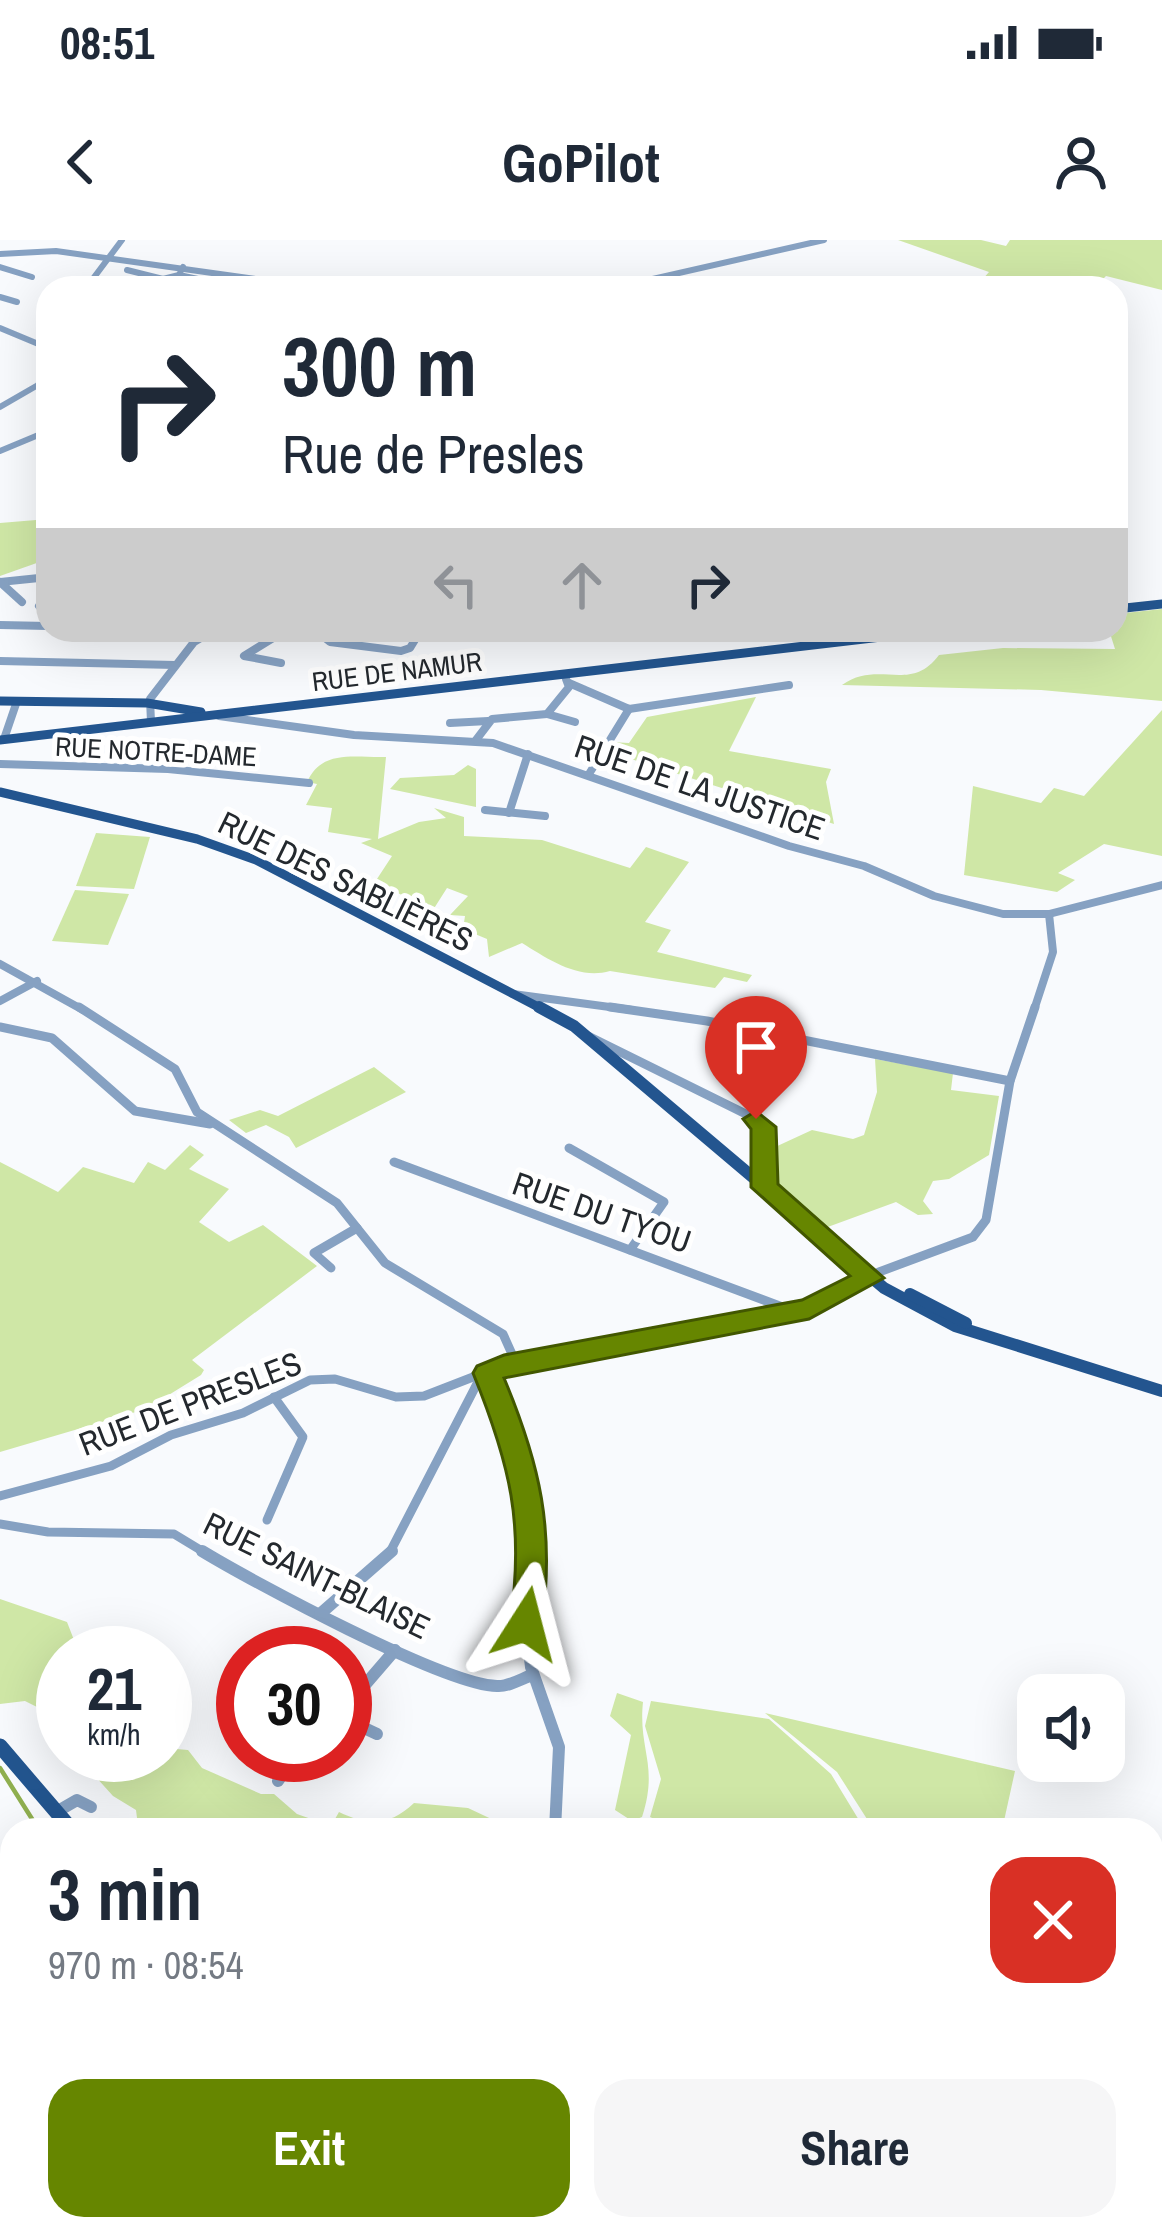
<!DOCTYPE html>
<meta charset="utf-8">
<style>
:root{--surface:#fff;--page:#f6f6f7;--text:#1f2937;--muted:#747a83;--accent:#668600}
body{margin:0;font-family:"Archivo Narrow",sans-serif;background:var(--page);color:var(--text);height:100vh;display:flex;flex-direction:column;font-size:45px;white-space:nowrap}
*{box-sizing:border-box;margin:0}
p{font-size:39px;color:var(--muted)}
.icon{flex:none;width:66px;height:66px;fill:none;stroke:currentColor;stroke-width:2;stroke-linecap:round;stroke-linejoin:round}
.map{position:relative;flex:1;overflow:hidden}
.panel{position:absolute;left:0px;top:1578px;width:1164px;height:423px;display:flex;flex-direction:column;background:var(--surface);border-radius:36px 36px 0 0;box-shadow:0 12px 48px #0002}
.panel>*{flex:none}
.guide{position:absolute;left:36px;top:36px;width:1092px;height:366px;border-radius:36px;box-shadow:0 12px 48px #0002;background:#fff;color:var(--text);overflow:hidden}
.buttons{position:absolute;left:1017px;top:1434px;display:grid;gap:24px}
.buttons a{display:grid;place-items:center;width:108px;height:108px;border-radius:24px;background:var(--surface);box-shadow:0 12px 48px #0002;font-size:60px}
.speed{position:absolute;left:36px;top:1386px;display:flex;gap:24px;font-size:60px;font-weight:700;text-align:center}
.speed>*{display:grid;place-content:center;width:156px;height:156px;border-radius:50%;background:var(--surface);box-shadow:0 12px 48px #0002;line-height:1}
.speed small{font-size:30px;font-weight:400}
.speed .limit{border:18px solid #d22;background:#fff;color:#111}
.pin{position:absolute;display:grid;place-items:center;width:102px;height:102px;color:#fff;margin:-123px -51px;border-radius:50% 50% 50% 0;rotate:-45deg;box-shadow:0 0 12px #0007}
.pin .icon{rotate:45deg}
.me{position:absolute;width:132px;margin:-66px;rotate:9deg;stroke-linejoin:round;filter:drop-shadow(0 0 9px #0008)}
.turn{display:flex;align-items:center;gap:42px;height:252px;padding:0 48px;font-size:54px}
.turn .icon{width:156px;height:156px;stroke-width:2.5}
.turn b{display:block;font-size:84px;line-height:102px}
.lanes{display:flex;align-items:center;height:114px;padding:0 48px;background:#0003;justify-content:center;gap:60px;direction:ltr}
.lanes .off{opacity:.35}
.round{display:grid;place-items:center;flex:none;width:126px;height:126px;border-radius:36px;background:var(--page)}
.head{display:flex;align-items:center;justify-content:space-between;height:204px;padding:0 48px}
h1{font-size:72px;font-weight:700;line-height:90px}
.primary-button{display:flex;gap:24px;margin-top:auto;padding:24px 48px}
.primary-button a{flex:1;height:138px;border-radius:36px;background:var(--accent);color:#fff;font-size:48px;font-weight:700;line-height:138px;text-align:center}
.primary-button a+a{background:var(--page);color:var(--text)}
.status{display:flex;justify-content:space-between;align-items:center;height:84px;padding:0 60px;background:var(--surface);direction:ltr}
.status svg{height:33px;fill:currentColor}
header{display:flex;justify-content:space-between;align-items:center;height:156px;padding:0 48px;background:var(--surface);font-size:54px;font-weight:700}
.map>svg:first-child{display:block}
.green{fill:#cfe7a6}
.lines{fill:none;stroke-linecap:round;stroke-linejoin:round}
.stream{stroke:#8faf4f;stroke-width:4.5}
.minor-far3{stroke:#86a1c2;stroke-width:6}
.minor-far2{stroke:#86a1c2;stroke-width:8}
.minor-far1{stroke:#86a1c2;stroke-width:9}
.minor{stroke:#86a1c2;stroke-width:12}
.major-far2{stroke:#23558f;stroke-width:9}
.major-far1{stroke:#23558f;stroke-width:12}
.major{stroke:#23558f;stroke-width:15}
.route{fill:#668600;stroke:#425700;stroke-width:3}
.labels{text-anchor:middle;stroke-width:10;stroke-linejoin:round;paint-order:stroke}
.far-street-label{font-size:27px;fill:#24292e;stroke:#fff}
.street-label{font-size:33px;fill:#24292e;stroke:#fff}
</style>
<div class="status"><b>08:51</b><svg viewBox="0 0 49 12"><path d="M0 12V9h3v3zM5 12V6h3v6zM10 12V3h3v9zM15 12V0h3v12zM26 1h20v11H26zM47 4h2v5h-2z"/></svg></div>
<header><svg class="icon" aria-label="back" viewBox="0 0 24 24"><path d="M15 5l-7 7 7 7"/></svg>GoPilot<svg class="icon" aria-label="person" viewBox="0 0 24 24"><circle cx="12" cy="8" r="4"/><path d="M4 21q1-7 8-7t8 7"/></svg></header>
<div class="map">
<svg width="1162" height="2000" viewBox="0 0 1162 2000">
<rect width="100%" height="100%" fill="#f8fafd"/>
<!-- green -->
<g class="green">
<polygon points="898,0 981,0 1006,6 1010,0 1162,0 1162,50 1106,36 1094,48 975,48 989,32"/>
<polygon points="48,279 48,319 0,336 0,283"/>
<path d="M1162 369V461L1041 450 842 445C879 419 910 454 939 415L1003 408 1115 409 1109 390H1116V374Z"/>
<polygon points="756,457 729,511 831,529 826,542 834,584 606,511 611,502 629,503 647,477"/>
<polygon points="1162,470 1162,616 1104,604 1058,633 1075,640 1057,652 964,635 973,546 1041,563 1054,548 1084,556"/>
<path d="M386 517 378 599 419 582 446 578 434 568 464 577V596L542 600 630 628 646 607 689 622 645 682 671 690 657 712 752 735 747 742 724 737 715 748 610 731C578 740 548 719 522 703L489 717 487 699 463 689 465 676 450 675 468 656 447 648 433 670 375 642 392 616 361 603 372 599 328 592 332 568 306 565 317 544 307 542C322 509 354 518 386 517Z"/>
<polygon points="468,525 476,529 476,567 390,549 400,538 454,535"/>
<polygon points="96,593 150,597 134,649 76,646"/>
<polygon points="75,650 129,654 108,705 52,701"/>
<polygon points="875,819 953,833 951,850 999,856 989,915 949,939 933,941 923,961 933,974 918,975 896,962 825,988 771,940 773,908 812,890 853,899 864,895 877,852"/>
<polygon points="374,827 406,852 296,908 289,897 266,885 246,893 229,880 260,870 278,876"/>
<polygon points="190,905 204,915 189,929 229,949 199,982 229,1002 263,985 317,1026 192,1120 204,1130 201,1135 146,1169 0,1212 0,922 58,952 83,927 134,943 148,922 165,930"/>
<polygon points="0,1359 67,1382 74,1400 107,1413 63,1413 63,1480 25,1461 0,1464"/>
<path d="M617 1453 643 1462C638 1510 659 1525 642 1577L632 1581 615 1570 631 1495 610 1476Z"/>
<polygon points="651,1461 769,1479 831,1534 865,1590 678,1590 650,1577 661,1539 645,1486"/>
<polygon points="765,1473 1015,1531 1002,1590 874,1590 837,1532"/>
<path d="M165 1508 188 1510 202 1528 261 1554H274L297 1574 331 1586 339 1572C368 1586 390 1586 414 1563L468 1568 515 1590H118L110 1583 137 1578 136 1570 113 1556 76 1515H165Z"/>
<polygon points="0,1715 12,1719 12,1989 27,1989 21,2000 0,2000"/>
<polygon points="1162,1890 1162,2000 678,2000 659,1989 1152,1989 1152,1892"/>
<polygon points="66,1989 249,1989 252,2000 61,2000"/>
</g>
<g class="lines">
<!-- stream -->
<g class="stream">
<polyline points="0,1528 39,1590"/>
<polyline points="660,1989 684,2000"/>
</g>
<!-- minor-far3 -->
<g class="minor-far3">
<polyline points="0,14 56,11 298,45 434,40 527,48"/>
<polyline points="0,27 32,37"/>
<polyline points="183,27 179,35 241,48"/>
<polyline points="127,30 163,39 179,35"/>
<polyline points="86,48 122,0"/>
<polyline points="613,48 824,0"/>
<polyline points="0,57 17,62"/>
<polyline points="0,88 48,108"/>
<polyline points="0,167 38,145 48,124"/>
<polyline points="0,211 48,191"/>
<polyline points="10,341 48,337"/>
</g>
<!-- minor-far2 -->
<g class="minor-far2">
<polyline points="0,342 39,338"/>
<polyline points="0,342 22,362"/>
<polyline points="39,366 48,373"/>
<polyline points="0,385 48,386"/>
<polyline points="271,390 273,398 244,416 281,423"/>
<polyline points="315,390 330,402 401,411 410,408 421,390"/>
<polyline points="0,421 175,425"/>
<polyline points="569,443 629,469 789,445"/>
<polyline points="547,474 575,482"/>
<polyline points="219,476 354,495 493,503 789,606 864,626 934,656 1003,674 1049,674 1162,645"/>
<polyline points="151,482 150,459 194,402 214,390"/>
<polyline points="450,483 488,481"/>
<polyline points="4,499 17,461"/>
<polyline points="476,500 492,479 547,474 569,447 566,439"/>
<polyline points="0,524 168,529 309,543"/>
<polyline points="589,534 629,469"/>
<polyline points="485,570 545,576"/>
<polyline points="509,573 528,514"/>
<polyline points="0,724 83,770"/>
<polyline points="513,754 632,770"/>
<polyline points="0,761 37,741"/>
<polyline points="1034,770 1053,712 1049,674"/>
</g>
<!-- minor-far1 -->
<g class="minor-far1">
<polyline points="79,767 175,829 197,872 337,963 385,1023 503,1094 516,1123"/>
<polyline points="610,767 707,781 1010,841"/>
<polyline points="0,787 52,798 135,871 210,884"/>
<polyline points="588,796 756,879 763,887 765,947"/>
<polyline points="569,908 664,962 630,1010"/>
<polyline points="394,922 793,1071"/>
<polyline points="331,1028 314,1013 357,988"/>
<polyline points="487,1133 521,1214 534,1314"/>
<polyline points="0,1256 111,1226 171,1195 243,1173 310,1140 335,1139 396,1157 424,1156 504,1125 809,1069 879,1032 973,997 986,980 1010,841 1035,767"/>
<polyline points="267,1280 303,1197 274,1157"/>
<polyline points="0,1284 48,1292 174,1294 207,1314"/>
<polyline points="389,1314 481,1136"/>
</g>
<!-- minor -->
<g class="minor">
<path d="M202 1311C253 1342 445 1445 497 1446 508 1447 521 1439 532 1435"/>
<polyline points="534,1311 526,1384 531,1427 559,1507 555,1590"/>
<polyline points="320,1374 392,1311"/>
<polyline points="345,1468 395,1410"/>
<polyline points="345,1479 377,1494"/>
<polyline points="278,1541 295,1515"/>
<polyline points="58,1571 77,1560 91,1567"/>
<polyline points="0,1622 12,1645"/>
<polyline points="405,1989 407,2000"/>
</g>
<!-- major-far2 -->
<g class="major-far2">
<polyline points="1116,369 1162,364"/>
<polyline points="0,461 147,463 201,472"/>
<polyline points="0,500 941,390"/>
<polyline points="0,552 197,599 256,620 544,770"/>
</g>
<!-- major-far1 -->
<g class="major-far1">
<polyline points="539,767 574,786 884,1048 955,1086 1162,1151"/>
<polyline points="910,1054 966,1083"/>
</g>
<!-- major -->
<g class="major">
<polyline points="0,1506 72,1590"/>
<polyline points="557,1989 567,2000"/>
</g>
</g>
<!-- route -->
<path class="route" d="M756 871 776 887 778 944 884 1038 809 1079 504 1138C540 1224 555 1290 542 1384L537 1393H514L510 1384C525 1285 510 1224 473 1133L477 1126 504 1115 802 1060 850 1036 751 947V889L743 879Z"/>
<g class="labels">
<!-- far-street labels -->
<g class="far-street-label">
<text transform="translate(397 432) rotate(-7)" y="9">RUE DE NAMUR</text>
<text transform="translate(156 512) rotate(3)" y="9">RUE NOTRE-DAME</text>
</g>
<!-- street labels -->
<g class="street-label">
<text transform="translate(700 547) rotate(19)" y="12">RUE DE LA JUSTICE</text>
<text transform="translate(346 641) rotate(26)" y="12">RUE DES SABLIÈRES</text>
<text transform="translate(602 972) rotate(19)" y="12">RUE DU TYOU</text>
<text transform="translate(190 1163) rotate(-21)" y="12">RUE DE PRESLES</text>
<text transform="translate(317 1335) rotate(26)" y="12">RUE SAINT-BLAISE</text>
</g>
</g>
</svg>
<div class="buttons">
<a><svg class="icon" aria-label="sound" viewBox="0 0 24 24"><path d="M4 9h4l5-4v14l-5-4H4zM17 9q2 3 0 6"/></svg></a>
</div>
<div class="speed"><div>21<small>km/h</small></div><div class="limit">30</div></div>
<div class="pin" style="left:756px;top:879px;background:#d93025"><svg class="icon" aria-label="arrive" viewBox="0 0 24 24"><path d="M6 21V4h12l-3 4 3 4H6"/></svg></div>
<svg class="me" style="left:526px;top:1384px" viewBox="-20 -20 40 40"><path d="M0-17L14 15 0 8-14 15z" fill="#668600" stroke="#fff" stroke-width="4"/></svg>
<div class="guide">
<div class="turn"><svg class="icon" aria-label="right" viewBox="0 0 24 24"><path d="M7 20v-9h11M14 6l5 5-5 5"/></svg><div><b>300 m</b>Rue de Presles</div></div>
<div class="lanes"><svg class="icon off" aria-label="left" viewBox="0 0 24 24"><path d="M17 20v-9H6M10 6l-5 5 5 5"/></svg><svg class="icon off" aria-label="ahead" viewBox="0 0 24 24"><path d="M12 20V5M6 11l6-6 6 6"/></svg><svg class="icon" aria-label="right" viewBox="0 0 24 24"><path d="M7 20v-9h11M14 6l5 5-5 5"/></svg></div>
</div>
<section class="panel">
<div class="head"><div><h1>3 min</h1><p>970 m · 08:54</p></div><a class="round" style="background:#d93025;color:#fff"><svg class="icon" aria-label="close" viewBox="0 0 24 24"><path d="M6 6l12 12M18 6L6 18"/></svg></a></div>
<div class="primary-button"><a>Exit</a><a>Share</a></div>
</section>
</div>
